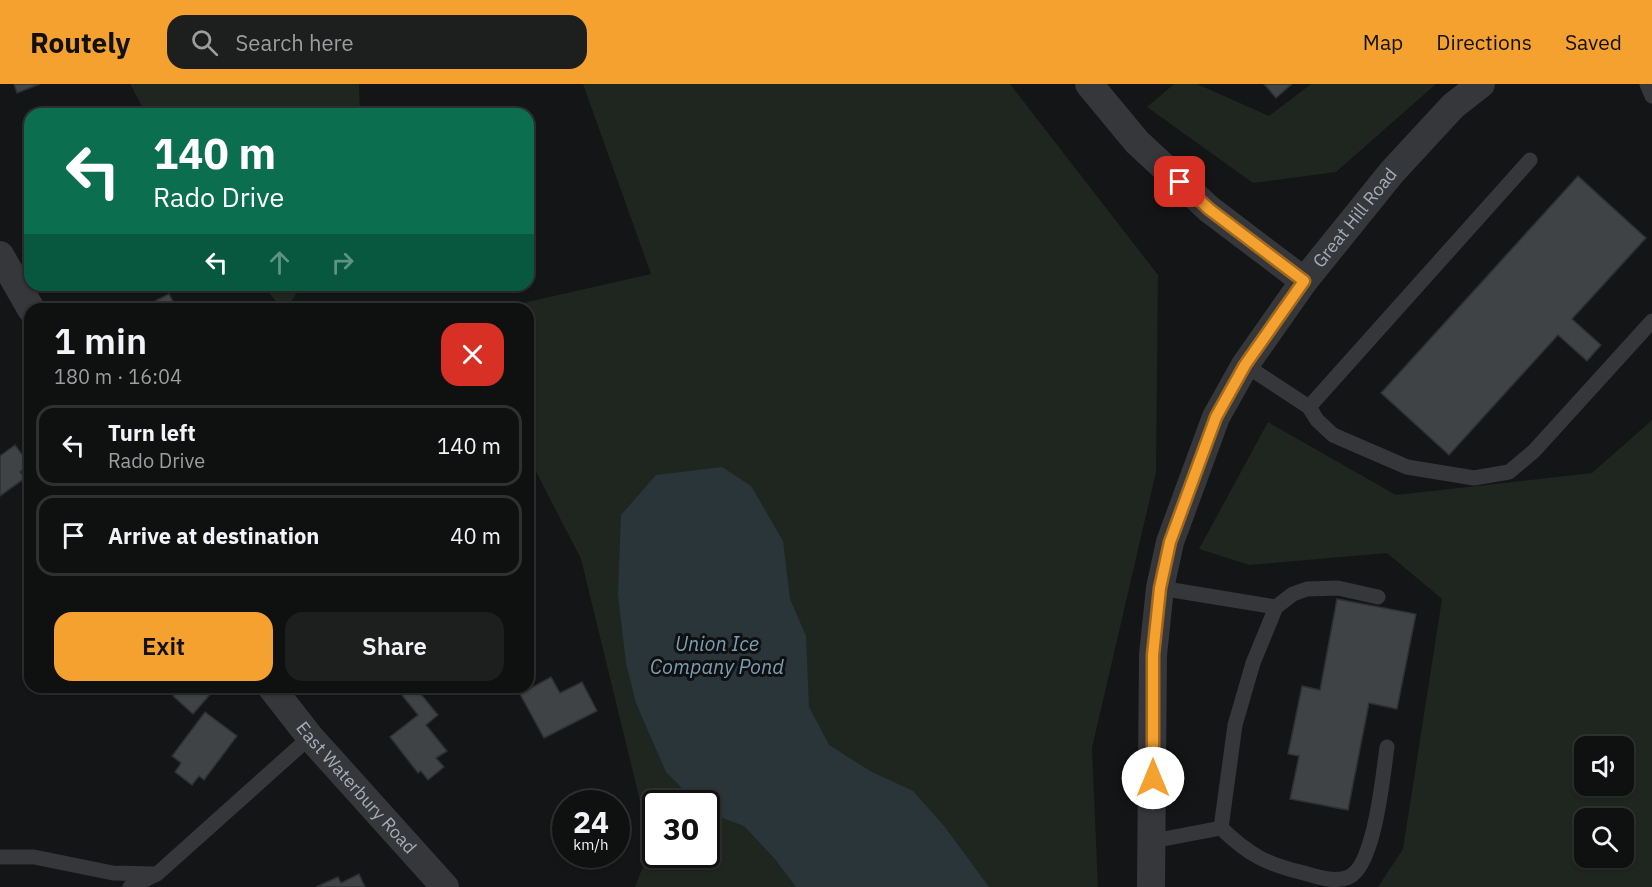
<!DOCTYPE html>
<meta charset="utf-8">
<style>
:root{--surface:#0f1010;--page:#1d1e1e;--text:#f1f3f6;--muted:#9b9d9f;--line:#2f3030;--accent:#f4a12f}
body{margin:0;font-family:"IBM Plex Sans",sans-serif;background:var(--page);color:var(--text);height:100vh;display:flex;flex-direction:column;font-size:22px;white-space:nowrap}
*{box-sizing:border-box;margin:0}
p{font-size:20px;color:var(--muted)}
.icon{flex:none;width:33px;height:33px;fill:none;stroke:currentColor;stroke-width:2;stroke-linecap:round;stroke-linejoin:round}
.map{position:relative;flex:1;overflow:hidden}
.drawer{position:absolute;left:24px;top:219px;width:510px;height:390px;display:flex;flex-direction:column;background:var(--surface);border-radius:18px;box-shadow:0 2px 4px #0004,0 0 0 2px var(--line)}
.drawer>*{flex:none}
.hud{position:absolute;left:24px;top:24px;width:510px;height:183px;border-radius:18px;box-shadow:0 2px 4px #0004,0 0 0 2px var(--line);background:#0b6e4f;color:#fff;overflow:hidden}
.controls{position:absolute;left:1574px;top:652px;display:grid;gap:12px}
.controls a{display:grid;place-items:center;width:60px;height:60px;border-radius:12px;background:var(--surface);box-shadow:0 2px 4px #0004,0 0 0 2px var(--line);font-size:30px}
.speed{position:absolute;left:552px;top:706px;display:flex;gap:12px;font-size:30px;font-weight:700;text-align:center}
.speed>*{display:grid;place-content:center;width:78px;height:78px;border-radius:50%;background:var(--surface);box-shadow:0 2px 4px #0004,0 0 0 2px var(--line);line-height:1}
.speed small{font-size:15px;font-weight:400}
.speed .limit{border:3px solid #111;border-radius:9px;background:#fff;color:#111}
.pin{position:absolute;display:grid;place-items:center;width:51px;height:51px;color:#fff;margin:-26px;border-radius:12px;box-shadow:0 3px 9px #0006}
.me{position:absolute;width:66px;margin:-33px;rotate:0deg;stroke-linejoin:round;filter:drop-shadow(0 0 4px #0008)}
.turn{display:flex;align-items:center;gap:21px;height:126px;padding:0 30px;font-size:27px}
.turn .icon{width:78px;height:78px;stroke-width:2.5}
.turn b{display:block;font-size:42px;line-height:51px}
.lanes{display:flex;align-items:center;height:57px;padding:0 30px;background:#0003;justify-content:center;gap:30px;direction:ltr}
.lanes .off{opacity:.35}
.round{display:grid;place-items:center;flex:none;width:63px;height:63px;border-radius:18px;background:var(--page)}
.summary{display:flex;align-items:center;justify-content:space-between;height:102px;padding:0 30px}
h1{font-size:36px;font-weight:600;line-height:45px}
.primary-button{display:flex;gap:12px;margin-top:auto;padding:12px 30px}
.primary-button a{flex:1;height:69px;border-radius:18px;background:var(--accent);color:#111;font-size:24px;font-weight:600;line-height:69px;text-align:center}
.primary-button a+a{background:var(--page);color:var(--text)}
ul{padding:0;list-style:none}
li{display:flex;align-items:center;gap:18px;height:81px;margin:0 12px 9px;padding:0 18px;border:3px solid var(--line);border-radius:18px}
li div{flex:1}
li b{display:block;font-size:22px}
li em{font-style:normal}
header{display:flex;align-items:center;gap:36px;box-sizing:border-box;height:84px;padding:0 30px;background:var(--accent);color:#111}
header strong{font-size:28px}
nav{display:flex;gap:33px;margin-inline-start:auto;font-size:21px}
.search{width:420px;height:54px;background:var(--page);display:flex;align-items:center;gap:15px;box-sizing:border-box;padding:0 21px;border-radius:18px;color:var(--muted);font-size:22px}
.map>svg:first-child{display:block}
.green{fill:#1e261f;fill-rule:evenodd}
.water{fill:#2a353a}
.building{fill:#404346;stroke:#2e2f32;stroke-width:1.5}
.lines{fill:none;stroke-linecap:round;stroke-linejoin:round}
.service{stroke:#35373b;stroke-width:15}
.minor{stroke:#35373b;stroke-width:28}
.route-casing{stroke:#9f691f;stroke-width:15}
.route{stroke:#f4a12f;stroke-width:10}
.labels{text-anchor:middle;stroke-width:6;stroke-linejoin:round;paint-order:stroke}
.street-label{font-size:18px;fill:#a6adb7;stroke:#0f1011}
.water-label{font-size:20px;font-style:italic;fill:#7c9eb2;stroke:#0f1011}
</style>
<header>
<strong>Routely</strong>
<div class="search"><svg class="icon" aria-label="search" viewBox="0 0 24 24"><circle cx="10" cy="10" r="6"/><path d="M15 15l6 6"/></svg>Search here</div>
<nav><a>Map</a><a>Directions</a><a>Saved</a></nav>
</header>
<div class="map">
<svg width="1652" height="803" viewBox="0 0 1652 803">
<rect width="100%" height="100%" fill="#141516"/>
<!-- green -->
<g class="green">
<polygon points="130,0 359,0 360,30 146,30"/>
<path d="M583 0H1010L1158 191 1156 388 1092 664 1098 803H635L651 762 581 475 528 372V225H514V221L651 190ZM656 720H706V771H656Z"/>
<polygon points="1174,0 1197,0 1269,32 1311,0 1436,0 1336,88 1253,99 1147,23"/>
<polygon points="263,201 302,201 286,225 282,225"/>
<path d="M1652 336V803H1378L1403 765 1442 515 1387 469 1249 481 1199 465 1268 338 1396 411 1592 389ZM1584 663H1623V702H1584ZM1584 735H1623V774H1584Z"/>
</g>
<!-- water -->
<polygon class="water" points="722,383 751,402 783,457 790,515 806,552 809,623 829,661 870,687 913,707 944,742 989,803 796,803 775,775 744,742 707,728 706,720 698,720 666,688 636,619 626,579 618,511 621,431 656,391"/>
<!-- building -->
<g class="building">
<polygon points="14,0 40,0 17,9"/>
<polygon points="1264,0 1292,0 1276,14"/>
<polygon points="1578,92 1646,154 1572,235 1601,261 1587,277 1558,251 1449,371 1381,309"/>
<polygon points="169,210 177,225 140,225"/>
<polygon points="15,361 30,381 20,388 25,394 0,412 0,372"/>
<polygon points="1337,515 1416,530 1397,625 1369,619 1348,726 1290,715 1299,672 1288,670 1302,602 1320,606"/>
<polygon points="551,593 560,609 582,598 597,627 544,654 520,610"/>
<polygon points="181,603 208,603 213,607 193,630 173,612"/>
<polygon points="412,603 415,603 438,631 426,641 447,667 436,674 444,683 428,696 421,687 418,689 390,653 418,631 402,611"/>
<polygon points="205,628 237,652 204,696 199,692 192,701 175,688 181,679 172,672"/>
<polygon points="359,790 365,803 316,803 338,793 341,799"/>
</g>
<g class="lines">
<!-- service -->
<g class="service">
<polyline points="1647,0 1652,12"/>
<polyline points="1245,281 1309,323 1317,336 1333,351 1407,383 1474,394 1509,388 1534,367 1652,237"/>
<polyline points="1309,323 1530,76"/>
<polyline points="1160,504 1276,523"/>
<path d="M1221 744C1249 771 1266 780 1304 789 1318 793 1335 799 1349 793 1375 781 1383 690 1387 663"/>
<polyline points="1153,757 1221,744 1235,641 1253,579 1276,523 1293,510 1307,505 1338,504 1378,513"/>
<polyline points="0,773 34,773 113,789 154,790"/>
<polyline points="130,803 157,790 310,653"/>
</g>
<!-- minor -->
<g class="minor">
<polyline points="1089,0 1137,58 1209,125 1304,197"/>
<polyline points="0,171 31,225"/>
<path id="s1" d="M271 603 310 653 445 803"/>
<path id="s2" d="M1151 803 1153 571 1160 504 1170 458 1216 333 1245 281 1304 197 1392 88 1453 22 1481 0"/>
</g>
</g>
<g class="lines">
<defs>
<polyline id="route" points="1153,694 1153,571 1160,504 1170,458 1216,333 1245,281 1304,197 1209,125 1180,98"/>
</defs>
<!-- route casing -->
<use href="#route" class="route-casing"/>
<!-- route -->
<use href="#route" class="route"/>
</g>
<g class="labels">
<!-- street labels -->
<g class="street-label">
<text dy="6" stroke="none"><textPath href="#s2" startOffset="723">Great Hill Road</textPath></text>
<text dy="6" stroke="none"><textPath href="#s1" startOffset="132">East Waterbury Road</textPath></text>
</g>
<!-- water labels -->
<g class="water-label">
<text x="717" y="567">Union Ice<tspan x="717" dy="23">Company Pond</tspan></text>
</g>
</g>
</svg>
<div class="controls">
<a><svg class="icon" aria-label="sound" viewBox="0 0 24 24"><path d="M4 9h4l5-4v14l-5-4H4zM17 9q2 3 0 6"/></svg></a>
<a><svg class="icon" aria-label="search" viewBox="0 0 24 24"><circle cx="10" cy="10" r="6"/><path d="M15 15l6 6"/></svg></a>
</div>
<div class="speed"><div>24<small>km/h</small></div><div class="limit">30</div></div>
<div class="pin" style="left:1180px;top:98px;background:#d93025"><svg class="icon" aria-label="arrive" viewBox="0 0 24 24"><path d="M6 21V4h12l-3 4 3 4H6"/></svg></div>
<svg class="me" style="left:1153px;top:694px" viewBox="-20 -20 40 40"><circle r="19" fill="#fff"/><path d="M0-13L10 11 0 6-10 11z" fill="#f4a12f"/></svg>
<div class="hud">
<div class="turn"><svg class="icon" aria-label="left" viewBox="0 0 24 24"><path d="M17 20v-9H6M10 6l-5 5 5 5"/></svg><div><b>140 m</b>Rado Drive</div></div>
<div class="lanes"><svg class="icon" aria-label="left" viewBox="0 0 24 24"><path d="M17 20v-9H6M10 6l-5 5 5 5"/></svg><svg class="icon off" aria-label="ahead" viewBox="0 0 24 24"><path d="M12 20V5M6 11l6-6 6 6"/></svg><svg class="icon off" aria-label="right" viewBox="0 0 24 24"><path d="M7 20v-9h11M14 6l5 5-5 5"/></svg></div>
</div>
<section class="drawer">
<div class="summary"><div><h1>1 min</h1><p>180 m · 16:04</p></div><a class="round" style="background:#d93025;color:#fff"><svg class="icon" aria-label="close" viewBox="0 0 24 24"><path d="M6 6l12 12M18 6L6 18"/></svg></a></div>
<ul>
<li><svg class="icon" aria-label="left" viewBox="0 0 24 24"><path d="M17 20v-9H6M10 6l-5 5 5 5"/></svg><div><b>Turn left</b><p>Rado Drive</p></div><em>140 m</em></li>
<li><svg class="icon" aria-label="arrive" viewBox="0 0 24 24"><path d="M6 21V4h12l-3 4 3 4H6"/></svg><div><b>Arrive at destination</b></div><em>40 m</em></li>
</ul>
<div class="primary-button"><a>Exit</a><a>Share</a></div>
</section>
</div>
